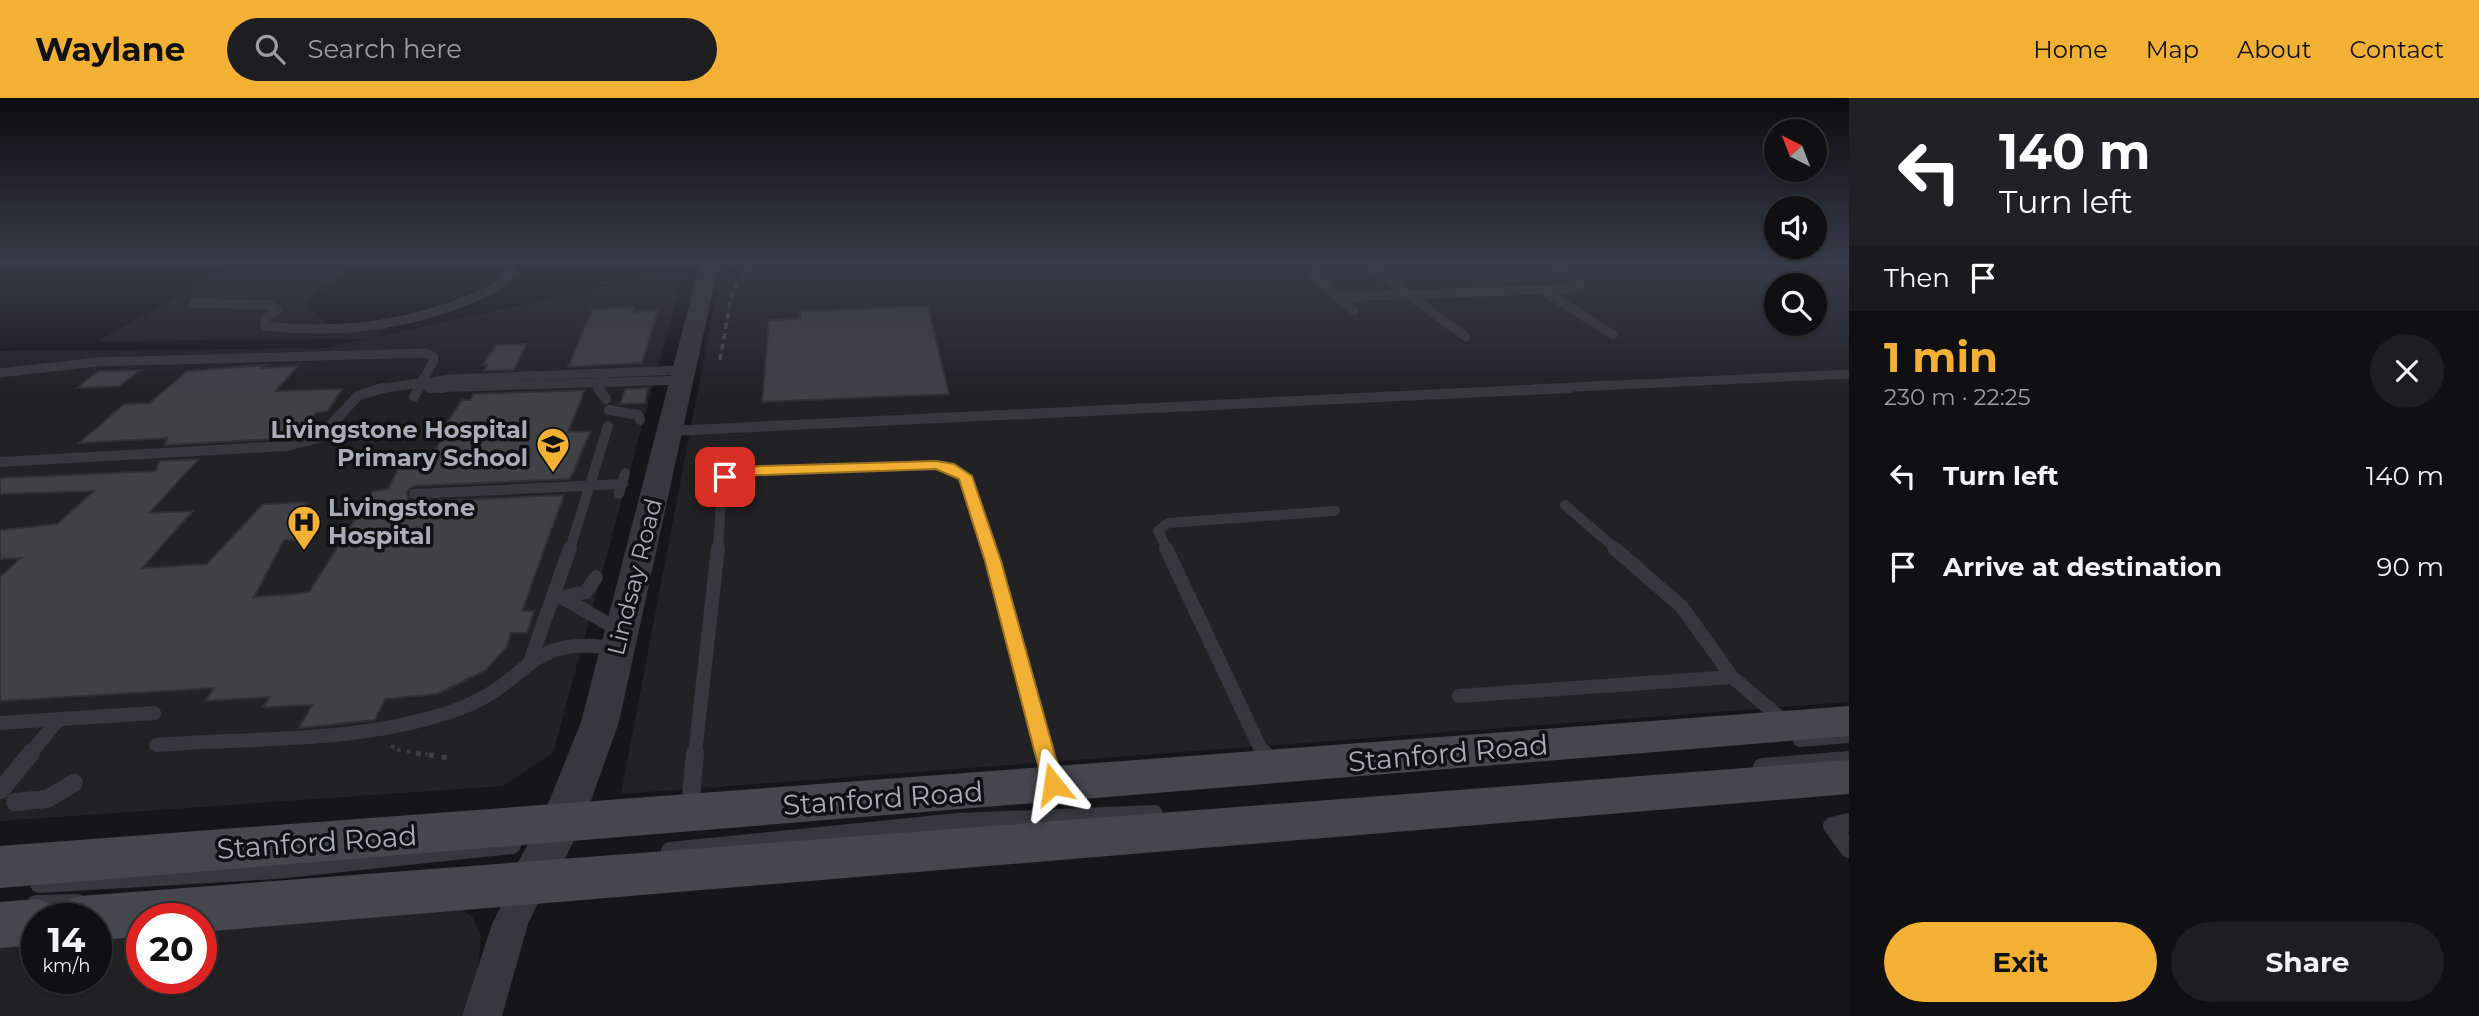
<!DOCTYPE html>
<meta charset="utf-8">
<style>
:root{--surface:#101012;--page:#1e1e20;--text:#f1f3f6;--muted:#9c9d9f;--line:#303032;--accent:#f2b134}
body{margin:0;font-family:Montserrat,sans-serif;background:var(--page);color:var(--text);height:100vh;display:flex;flex-direction:column;font-size:26px;white-space:nowrap}
*{box-sizing:border-box;margin:0}
p{font-size:23px;color:var(--muted)}
.icon{flex:none;width:38px;height:38px;fill:none;stroke:currentColor;stroke-width:2;stroke-linecap:round;stroke-linejoin:round}
.map{position:relative;flex:1;overflow:hidden}
.details{display:flex;flex-direction:column;background:var(--surface);width:630px}
.details>*{flex:none}
.hud{background:#202124;color:#fff;overflow:hidden}
.needle{width:46px;rotate:318deg}
.tools{position:absolute;left:1764px;top:21px;display:grid;gap:14px}
.tools a{display:grid;place-items:center;width:63px;height:63px;border-radius:50%;background:var(--surface);box-shadow:0 2px 5px #0004,0 0 0 2px var(--line);font-size:35px}
.speed{position:absolute;left:21px;top:805px;display:flex;gap:14px;font-size:35px;font-weight:700;text-align:center}
.speed>*{display:grid;place-content:center;width:91px;height:91px;border-radius:50%;background:var(--surface);box-shadow:0 2px 5px #0004,0 0 0 2px var(--line);line-height:1}
.speed small{font-size:18px;font-weight:400}
.speed .limit{border:10px solid #d22;background:#fff;color:#111}
.pin{position:absolute;display:grid;place-items:center;width:60px;height:60px;color:#fff;margin:-30px;border-radius:14px;box-shadow:0 4px 10px #0006}
.me{position:absolute;width:77px;margin:-38px;rotate:345deg;stroke-linejoin:round;filter:drop-shadow(0 0 5px #0008)}
.turn{display:flex;align-items:center;gap:24px;height:147px;padding:0 35px;font-size:32px}
.turn .icon{width:91px;height:91px;stroke-width:2.5}
.turn b{display:block;font-size:49px;line-height:60px}
.then{display:flex;align-items:center;height:66px;padding:0 35px;background:#0003;gap:14px;font-size:26px}
.round{display:grid;place-items:center;flex:none;width:74px;height:74px;border-radius:37px;background:var(--page)}
.overview{display:flex;align-items:center;justify-content:space-between;height:119px;padding:0 35px}
h1{font-size:42px;font-weight:700;line-height:52px;color:var(--accent)}
.button{display:flex;gap:14px;margin-top:auto;padding:14px 35px}
.button a{flex:1;height:80px;border-radius:42px;background:var(--accent);color:#111;font-size:28px;font-weight:700;line-height:80px;text-align:center}
.button a+a{background:var(--page);color:var(--text)}
ul{padding:0;list-style:none}
li{display:flex;align-items:center;gap:21px;height:91px;padding:0 35px}
li div{flex:1}
li b{display:block;font-size:26px}
li em{font-style:normal}
header{display:flex;align-items:center;gap:42px;box-sizing:border-box;height:98px;padding:0 35px;background:var(--accent);color:#111}
header strong{font-size:33px}
nav{display:flex;gap:38px;margin-inline-start:auto;font-size:24px}
.search{width:490px;height:63px;background:var(--page);display:flex;align-items:center;gap:18px;box-sizing:border-box;padding:0 24px;border-radius:38px;color:var(--muted);font-size:26px}
main{display:flex;flex:1;min-height:0}
.map>svg:first-child{display:block}
.built{fill:#222225;fill-rule:evenodd}
.building{fill:#404145;stroke:#303034;stroke-width:2}
.lines{fill:none;stroke-linecap:round;stroke-linejoin:round}
.path-far1{stroke:#3d3f44;stroke-width:3.5;stroke-dasharray:3.5 6;stroke-linecap:butt}
.path{stroke:#3d3f44;stroke-width:5;stroke-dasharray:5 8;stroke-linecap:butt}
.service-far3{stroke:#37383d;stroke-width:9}
.service-far2{stroke:#37383d;stroke-width:10}
.service-far1{stroke:#37383d;stroke-width:14}
.service{stroke:#37383d;stroke-width:18}
.minor{fill:#37383d;fill-rule:evenodd}
.tertiary{fill:#37383d;fill-rule:evenodd}
.secondary{fill:#45474d;fill-rule:evenodd}
.rail{stroke:#4a4c52;stroke-width:3.5;stroke-dasharray:6 4.5;stroke-linecap:butt}
.route{fill:#f2b134;stroke:#9d7322;stroke-width:2}
.labels{text-anchor:middle;stroke-width:7;stroke-linejoin:round;paint-order:stroke}
.poi-label{font-size:24px;font-weight:bold;fill:#a8adb8;stroke:#111113;text-anchor:end}
.street-label{font-size:24px;fill:#a8adb8;stroke:#111113}
.near-street-label{font-size:28px;fill:#a8adb8;stroke:#111113}
</style>
<header>
<strong>Waylane</strong>
<div class="search"><svg class="icon" aria-label="search" viewBox="0 0 24 24"><circle cx="10" cy="10" r="6"/><path d="M15 15l6 6"/></svg>Search here</div>
<nav><a>Home</a><a>Map</a><a>About</a><a>Contact</a></nav>
</header>
<main>
<div class="map">
<svg width="1849" height="918" viewBox="0 0 1849 918">
<rect width="100%" height="100%" fill="#161618"/>
<!-- built -->
<g class="built">
<polygon points="239,165 347,172 305,204 330,229 393,224 377,239 638,181 683,177 553,655 503,688 0,723 0,253 325,250 367,241 97,243"/>
<path d="M722 165H1849V604L621 696ZM1776 187H1815V226H1776Z"/>
<polygon points="455,806 473,820 481,838 478,870 464,918 0,918 0,845 37,842 37,880 96,880 96,837 142,833 142,880 201,880 201,828"/>
</g>
<!-- building -->
<g class="building">
<polygon points="928,208 949,296 762,304 769,222 800,221 800,213"/>
<polygon points="634,209 633,214 658,212 642,265 568,269 592,211"/>
<polygon points="527,246 514,272 484,273 487,267 482,267 497,247"/>
<polygon points="264,267 261,270 298,268 276,293 342,291 328,313 316,315 300,335 275,336 272,341 165,347 167,340 79,345 124,306 150,305 187,273"/>
<polygon points="140,272 120,288 77,290 98,273"/>
<polygon points="648,290 645,305 620,306 625,291"/>
<polygon points="585,292 568,334 591,333 570,381 414,388 407,393 408,401 414,404 564,397 522,513 534,513 527,535 511,535 506,550 486,572 437,596 385,601 375,622 309,629 299,630 312,607 263,609 270,599 205,603 214,590 0,603 0,479 21,460 0,461 0,432 57,426 94,393 0,396 0,380 156,373 159,363 199,361 149,415 193,413 142,470 207,466 263,406 308,404 302,413 320,414 302,442 284,442 254,499 294,496 309,494 373,393 388,391 399,369 424,368 452,326 446,326 462,302 470,302 473,296"/>
</g>
<g class="lines">
<!-- path-far1 -->
<polyline class="path-far1" points="393,647 392,651 427,656"/>
<!-- path -->
<polyline class="path" points="416,655 449,660"/>
<!-- service-far3 -->
<g class="service-far3">
<polyline points="1318,165 1313,177 1354,213"/>
<polyline points="1365,165 1466,239"/>
<polyline points="1542,192 1613,237"/>
<polyline points="1337,199 1570,191 1580,186 1549,165"/>
<path d="M194 205 270 207 277 212 265 221V228C335 236 400 229 466 203 477 198 494 192 504 183 509 178 510 170 515 165"/>
<polyline points="0,275 96,264 427,255 434,259 433,264 418,291"/>
<polyline points="429,290 682,282"/>
<polyline points="376,291 451,281 684,272"/>
<polyline points="600,291 602,281"/>
<polyline points="1533,291 1849,276"/>
</g>
<!-- service-far2 -->
<g class="service-far2">
<polyline points="429,290 444,290"/>
<polyline points="598,290 606,301"/>
<polyline points="414,299 419,290"/>
<polyline points="609,312 638,317 640,322"/>
<polyline points="670,333 1569,290"/>
<polyline points="0,364 287,348 318,340 359,297 384,290"/>
<polyline points="414,396 623,386"/>
<polyline points="619,396 625,375"/>
<polyline points="1565,407 1616,451"/>
<polyline points="570,451 608,328"/>
<polyline points="718,451 722,385 728,377 738,374 936,367 949,369 965,378 989,451"/>
<polyline points="1167,451 1158,433 1168,425 1335,413"/>
</g>
<!-- service-far1 -->
<g class="service-far1">
<polyline points="989,450 1045,656"/>
<polyline points="1166,450 1263,656"/>
<polyline points="1614,450 1682,509 1732,579 1784,623"/>
<polyline points="556,496 619,532"/>
<polyline points="563,499 586,494 596,479"/>
<polyline points="531,561 570,450"/>
<polyline points="1459,598 1732,579"/>
<polyline points="0,625 154,615"/>
<polyline points="1800,642 1849,638"/>
<path d="M156 647C256 639 365 646 461 610 531 584 527 534 617 551"/>
<polyline points="30,656 57,623"/>
<polyline points="695,656 718,450"/>
</g>
<!-- service -->
<g class="service">
<polyline points="1044,655 1052,683"/>
<polyline points="1263,655 1268,666"/>
<polyline points="1762,669 1849,662"/>
<polyline points="1,692 31,655"/>
<polyline points="15,704 47,701 74,685"/>
<polyline points="690,711 695,655"/>
<polyline points="1849,724 1832,728 1849,751"/>
<polyline points="670,753 959,724 1154,716"/>
<polyline points="39,786 276,772 512,747"/>
<polyline points="36,806 77,805"/>
</g>
<!-- minor -->
<polygon class="minor" points="531,767 543,772 549,782 528,826 502,918 462,918 492,826 519,772"/>
<!-- tertiary -->
<polygon class="tertiary" points="700,165 719,165 619,624 583,725 547,795 531,801 515,795 508,782 542,721 581,624"/>
<!-- secondary -->
<g class="secondary">
<polygon points="1849,608 1849,638 0,790 0,748"/>
<polygon points="1849,662 1849,696 201,834 201,821 142,821 142,839 96,842 96,821 37,821 37,847 0,850 0,804 37,801 55,808 58,813 62,805 80,798"/>
</g>
<!-- rail -->
<g class="rail">
<polyline points="731,169 735,165"/>
<polyline points="720,262 731,199 749,165"/>
</g>
</g>
<!-- sky -->
<linearGradient id="sky" x2="0" y2="1"><stop stop-color="#0c0c0d"/><stop offset="0.56" stop-color="#363c48"/><stop offset="1" stop-color="#363c48" stop-opacity="0"/></linearGradient>
<rect width="1849" height="294" fill="url(#sky)"/>
<!-- route -->
<polygon class="route" points="936,363 954,366 972,378 1001,463 1063,686 1060,692 1046,692 1043,686 985,463 959,381 936,371 759,377 735,379 725,383 718,379 727,372 759,368"/>
<!-- icons -->
<defs>
<symbol id="school-pin" viewBox="-11 -11 22 30"><path d="M0 17L-7.5 6A9.5 9.5 0 1 1 7.5 6Z" fill="#f2b134" stroke="#111113"/><path d="M0-5L7-2L0 1L-7-2ZM-4 1L0 2.5L4 1V4Q0 6-4 4Z" fill="#111"/></symbol>
<symbol id="hospital-pin" viewBox="-11 -11 22 30"><path d="M0 17L-7.5 6A9.5 9.5 0 1 1 7.5 6Z" fill="#f2b134" stroke="#111113"/><path d="M-5-5h3v3.5h4V-5h3V5h-3V1.5h-4V5h-3Z" fill="#111"/></symbol>
</defs>
<g fill-rule="evenodd">
<use href="#school-pin" x="534" y="327" width="38" height="52"/>
<use href="#hospital-pin" x="285" y="405" width="38" height="52"/>
</g>
<g class="labels">
<!-- poi labels -->
<g class="poi-label">
<text x="528" y="340">Livingstone Hospital<tspan x="528" dy="28">Primary School</tspan></text>
<text x="328" y="418" text-anchor="start">Livingstone<tspan x="328" dy="28">Hospital</tspan></text>
</g>
<!-- street labels -->
<g class="street-label">
<text transform="translate(635 479) rotate(-76)" y="8">Lindsay Road</text>
</g>
<!-- near-street labels -->
<g class="near-street-label">
<text transform="translate(1448 655) rotate(-5)" y="10">Stanford Road</text>
<text transform="translate(883 700) rotate(-4)" y="10">Stanford Road</text>
<text transform="translate(317 744) rotate(-4)" y="10">Stanford Road</text>
</g>
</g>
</svg>
<div class="tools">
<a><svg class="needle" viewBox="-14 -14 28 28"><path d="M0-13l5 13h-10z" fill="#e53935"/><path d="M0 13l5-13h-10z" fill="#9c9d9f"/></svg></a>
<a><svg class="icon" aria-label="sound" viewBox="0 0 24 24"><path d="M4 9h4l5-4v14l-5-4H4zM17 9q2 3 0 6"/></svg></a>
<a><svg class="icon" aria-label="search" viewBox="0 0 24 24"><circle cx="10" cy="10" r="6"/><path d="M15 15l6 6"/></svg></a>
</div>
<div class="speed"><div>14<small>km/h</small></div><div class="limit">20</div></div>
<div class="pin" style="left:725px;top:379px;background:#d93025"><svg class="icon" aria-label="arrive" viewBox="0 0 24 24"><path d="M6 21V4h12l-3 4 3 4H6"/></svg></div>
<svg class="me" style="left:1053px;top:686px" viewBox="-20 -20 40 40"><path d="M0-17L14 15 0 8-14 15z" fill="#f2b134" stroke="#fff" stroke-width="4"/></svg>
</div>
<section class="details">
<div class="hud">
<div class="turn"><svg class="icon" aria-label="left" viewBox="0 0 24 24"><path d="M17 20v-9H6M10 6l-5 5 5 5"/></svg><div><b>140 m</b>Turn left</div></div>
<div class="then">Then<svg class="icon" aria-label="arrive" viewBox="0 0 24 24"><path d="M6 21V4h12l-3 4 3 4H6"/></svg></div>
</div>
<div class="overview"><div><h1>1 min</h1><p>230 m · 22:25</p></div><a class="round"><svg class="icon" aria-label="close" viewBox="0 0 24 24"><path d="M6 6l12 12M18 6L6 18"/></svg></a></div>
<ul>
<li><svg class="icon" aria-label="left" viewBox="0 0 24 24"><path d="M17 20v-9H6M10 6l-5 5 5 5"/></svg><div><b>Turn left</b></div><em>140 m</em></li>
<li><svg class="icon" aria-label="arrive" viewBox="0 0 24 24"><path d="M6 21V4h12l-3 4 3 4H6"/></svg><div><b>Arrive at destination</b></div><em>90 m</em></li>
</ul>
<div class="button"><a>Exit</a><a>Share</a></div>
</section>
</main>
